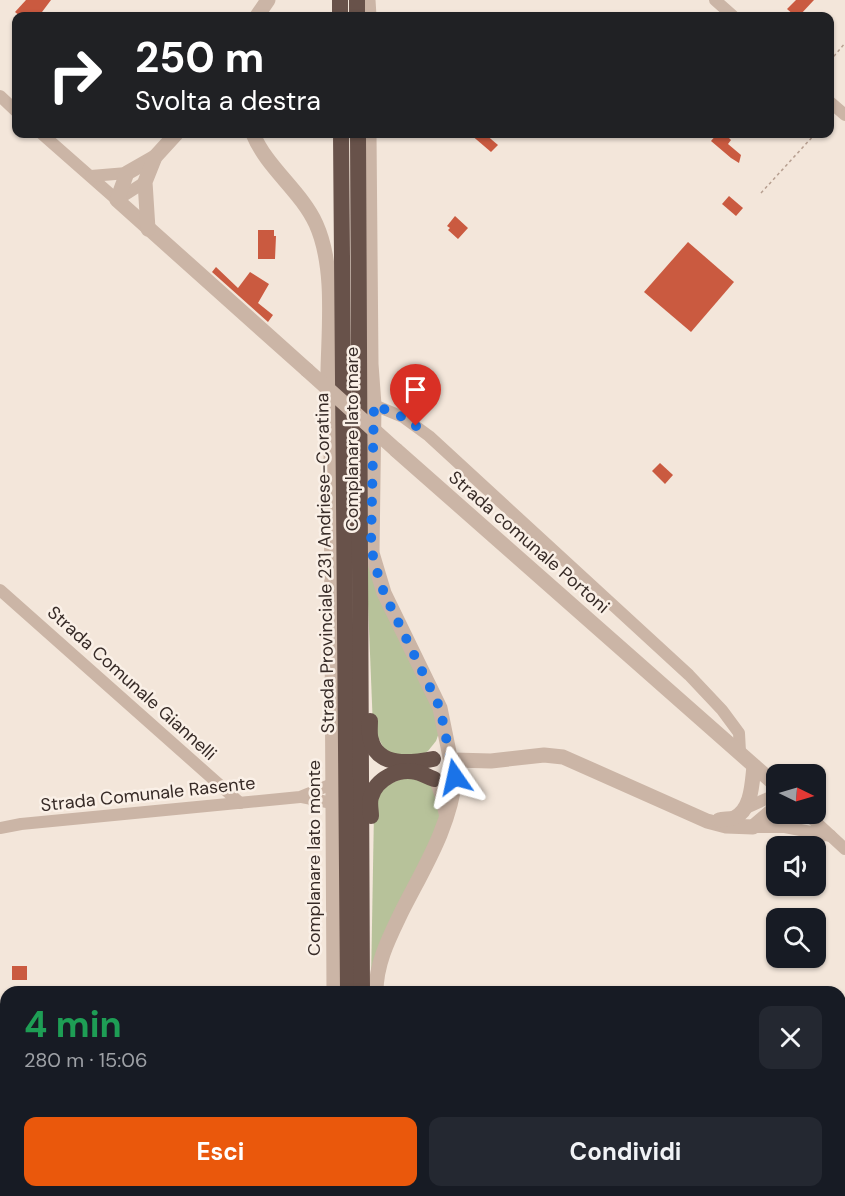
<!DOCTYPE html>
<html lang="it">
<meta charset="utf-8">
<style>
:root{--surface:#171b24;--page:#242831;--text:#f1f3f6;--muted:#9ea1a6;--accent:#ea580c}
body{margin:0;font-family:"DM Sans",sans-serif;background:var(--page);color:var(--text);height:100vh;display:flex;flex-direction:column;font-size:22px;white-space:nowrap}
*{box-sizing:border-box;margin:0}
p{font-size:20px;color:var(--muted)}
.icon{flex:none;width:33px;height:33px;fill:none;stroke:currentColor;stroke-width:2;stroke-linecap:round;stroke-linejoin:round}
.map{position:relative;flex:1;overflow:hidden}
.sheet{position:absolute;left:0px;top:986px;width:846px;height:212px;display:flex;flex-direction:column;background:var(--surface);border-radius:18px 18px 0 0;box-shadow:0 2px 4px #0004}
.sheet>*{flex:none}
.top-card{position:absolute;left:12px;top:12px;width:822px;height:126px;border-radius:12px;box-shadow:0 2px 4px #0004;background:#202124;color:#fff;overflow:hidden}
.needle{width:39px;rotate:95deg}
.tools{position:absolute;left:766px;top:764px;display:grid;gap:12px}
.tools a{display:grid;place-items:center;width:60px;height:60px;border-radius:12px;background:var(--surface);box-shadow:0 2px 4px #0004;font-size:30px}
.pin{position:absolute;display:grid;place-items:center;width:51px;height:51px;color:#fff;margin:-62px -26px;border-radius:50% 50% 50% 0;rotate:-45deg;box-shadow:0 0 6px #0007}
.pin .icon{rotate:45deg}
.me{position:absolute;width:66px;margin:-33px;rotate:349deg;stroke-linejoin:round;filter:drop-shadow(0 0 4px #0008)}
.turn{display:flex;align-items:center;gap:21px;height:126px;padding:0 24px;font-size:27px}
.turn .icon{width:78px;height:78px;stroke-width:2.5}
.turn b{display:block;font-size:42px;line-height:51px}
.round{display:grid;place-items:center;flex:none;width:63px;height:63px;border-radius:12px;background:var(--page)}
.headline{display:flex;align-items:center;justify-content:space-between;height:102px;padding:0 24px}
h1{font-size:36px;font-weight:700;line-height:45px;color:#1e9e55}
.cta{display:flex;gap:12px;margin-top:auto;padding:12px 24px}
.cta a{flex:1;height:69px;border-radius:12px;background:var(--accent);color:#fff;font-size:24px;font-weight:700;line-height:69px;text-align:center}
.cta a+a{background:var(--page);color:var(--text)}
.map>svg:first-child{display:block}
.green{fill:#b7c29a}
.building{fill:#ca5a40}
.lines{fill:none;stroke-linecap:round;stroke-linejoin:round}
.path{stroke:#b79f90;stroke-width:1.5;stroke-dasharray:3 3;stroke-linecap:butt}
.minor{stroke:#cbb5a6;stroke-width:12}
.tertiary{stroke:#cbb5a6;stroke-width:15}
.trunk{stroke:#68524a;stroke-width:16}
.tertiary-bridge{stroke:#cbb5a6;stroke-width:15}
.route{stroke:#1a73e8;stroke-width:10;stroke-dasharray:0 18}
.labels{text-anchor:middle;stroke-width:5;stroke-linejoin:round;paint-order:stroke}
.street-label{font-size:18px;fill:#372b27;stroke:#faf0e7}
</style>
<div class="map">
<svg width="845" height="1196" viewBox="0 0 845 1196">
<rect width="100%" height="100%" fill="#f3e6da"/>
<!-- green -->
<g class="green">
<polygon points="366,554 437,709 440,730 436,741 428,751 416,758 387,754 373,728"/>
<path d="M402 779H417L432 786 441 816 371 982 374 811C379 792 382 786 402 779Z"/>
</g>
<!-- building -->
<g class="building">
<polygon points="26,0 51,0 39,16 20,16 15,12"/>
<polygon points="796,0 814,0 799,16 795,16 787,9"/>
<polygon points="470,134 485,134 498,145 491,152"/>
<polygon points="717,134 725,134 731,140 728,144 741,155 739,163 731,158 711,141"/>
<polygon points="729,196 743,208 736,216 722,204"/>
<polygon points="455,216 468,228 458,239 448,230 450,228 447,226"/>
<polygon points="258,230 274,230 274,236 276,236 275,259 258,259"/>
<polygon points="688,242 734,282 691,332 644,292"/>
<polygon points="216,267 238,288 250,272 269,284 258,303 273,315 268,322 212,272"/>
<polygon points="660,463 673,475 665,484 652,471"/>
<rect x="12" y="966" width="15" height="14"/>
</g>
<g class="lines">
<!-- path -->
<g class="path">
<polyline points="830,61 845,43"/>
<polyline points="761,193 815,134"/>
<polyline points="750,1196 752,1191"/>
</g>
<!-- minor -->
<g class="minor">
<polyline points="715,0 733,16"/>
<polyline points="0,96 16,111"/>
<polyline points="830,102 845,115"/>
<polyline points="42,134 117,200 145,182"/>
<polyline points="91,176 127,173"/>
<polyline points="374,405 403,417 429,436 689,675 722,710 739,733 740,752"/>
<polyline points="0,590 240,803"/>
<polyline points="302,797 332,803"/>
<polyline points="746,808 777,794"/>
<polyline points="806,813 845,849"/>
<polyline points="753,827 785,827 831,836"/>
<polyline points="0,828 21,824 300,797 332,784"/>
</g>
<!-- tertiary -->
<g class="tertiary">
<polyline points="368,0 369,16"/>
<polyline points="257,16 268,0"/>
<path d="M253 134C267 168 301 191 316 224 335 266 329 325 328 370 327 396 329 422 331 448L334 992"/>
<polyline points="369,134 371,364 374,405 372,553 384,593 440,708 450,757"/>
<polyline points="155,157 127,173 117,200 307,370"/>
<polyline points="148,229 145,182 155,157 176,134"/>
<polyline points="396,450 777,786"/>
<polyline points="454,760 491,761 544,755 563,757 707,821 726,826 753,827 774,809 777,805"/>
<polyline points="437,781 442,795 446,813"/>
<path d="M719 820C723 819 730 819 734 818 752 810 752 783 754 766"/>
<path d="M376 992C376 963 389 938 401 913 422 871 451 826 455 777"/>
<polyline points="336,1191 336,1196"/>
<polyline points="378,1191 378,1196"/>
</g>
<!-- trunk -->
<g class="trunk">
<polyline points="340,0 340,16"/>
<polyline points="357,0 357,16"/>
<polyline points="341,134 348,992"/>
<polyline points="358,134 362,992"/>
<path d="M370 721C370 727 369 735 371 740 378 768 412 763 433 759"/>
<path d="M371 816C371 811 369 803 371 797 376 779 398 768 416 772 422 773 428 777 434 779"/>
<polyline points="350,1191 350,1196"/>
<polyline points="364,1191 364,1196"/>
</g>
<!-- tertiary-bridge -->
<polyline class="tertiary-bridge" points="307,370 396,450"/>
</g>
<g class="lines">
<!-- route -->
<polyline class="route" points="416,426 403,417 374,405 371,544 374,562 384,593 440,708 450,757 457,767 455,777"/>
</g>
<g class="labels">
<!-- street labels -->
<g class="street-label">
<text transform="translate(352 439) rotate(-90)" y="6">Complanare lato mare</text>
<text transform="translate(529 542) rotate(41)" y="6">Strada comunale Portoni</text>
<text transform="translate(325 563) rotate(-91)" y="6">Strada Provinciale 231 Andriese-Coratina</text>
<text transform="translate(132 683) rotate(42)" y="6">Strada Comunale Giannelli</text>
<text transform="translate(148 794) rotate(-6)" y="6">Strada Comunale Rasente</text>
<text transform="translate(314 858) rotate(-90)" y="6">Complanare lato monte</text>
</g>
</g>
</svg>
<div class="tools">
<a><svg class="needle" viewBox="-14 -14 28 28"><path d="M0-13l5 13h-10z" fill="#e53935"/><path d="M0 13l5-13h-10z" fill="#9ea1a6"/></svg></a>
<a><svg class="icon" aria-label="sound" viewBox="0 0 24 24"><path d="M4 9h4l5-4v14l-5-4H4zM17 9q2 3 0 6"/></svg></a>
<a><svg class="icon" aria-label="search" viewBox="0 0 24 24"><circle cx="10" cy="10" r="6"/><path d="M15 15l6 6"/></svg></a>
</div>
<div class="pin" style="left:416px;top:426px;background:#d93025"><svg class="icon" aria-label="arrive" viewBox="0 0 24 24"><path d="M6 21V4h12l-3 4 3 4H6"/></svg></div>
<svg class="me" style="left:455px;top:777px" viewBox="-20 -20 40 40"><path d="M0-17L14 15 0 8-14 15z" fill="#1a73e8" stroke="#fff" stroke-width="4"/></svg>
<div class="top-card">
<div class="turn"><svg class="icon" aria-label="right" viewBox="0 0 24 24"><path d="M7 20v-9h11M14 6l5 5-5 5"/></svg><div><b>250 m</b>Svolta a destra</div></div>
</div>
<section class="sheet">
<div class="headline"><div><h1>4 min</h1><p>280 m · 15:06</p></div><a class="round"><svg class="icon" aria-label="close" viewBox="0 0 24 24"><path d="M6 6l12 12M18 6L6 18"/></svg></a></div>
<div class="cta"><a>Esci</a><a>Condividi</a></div>
</section>
</div>
